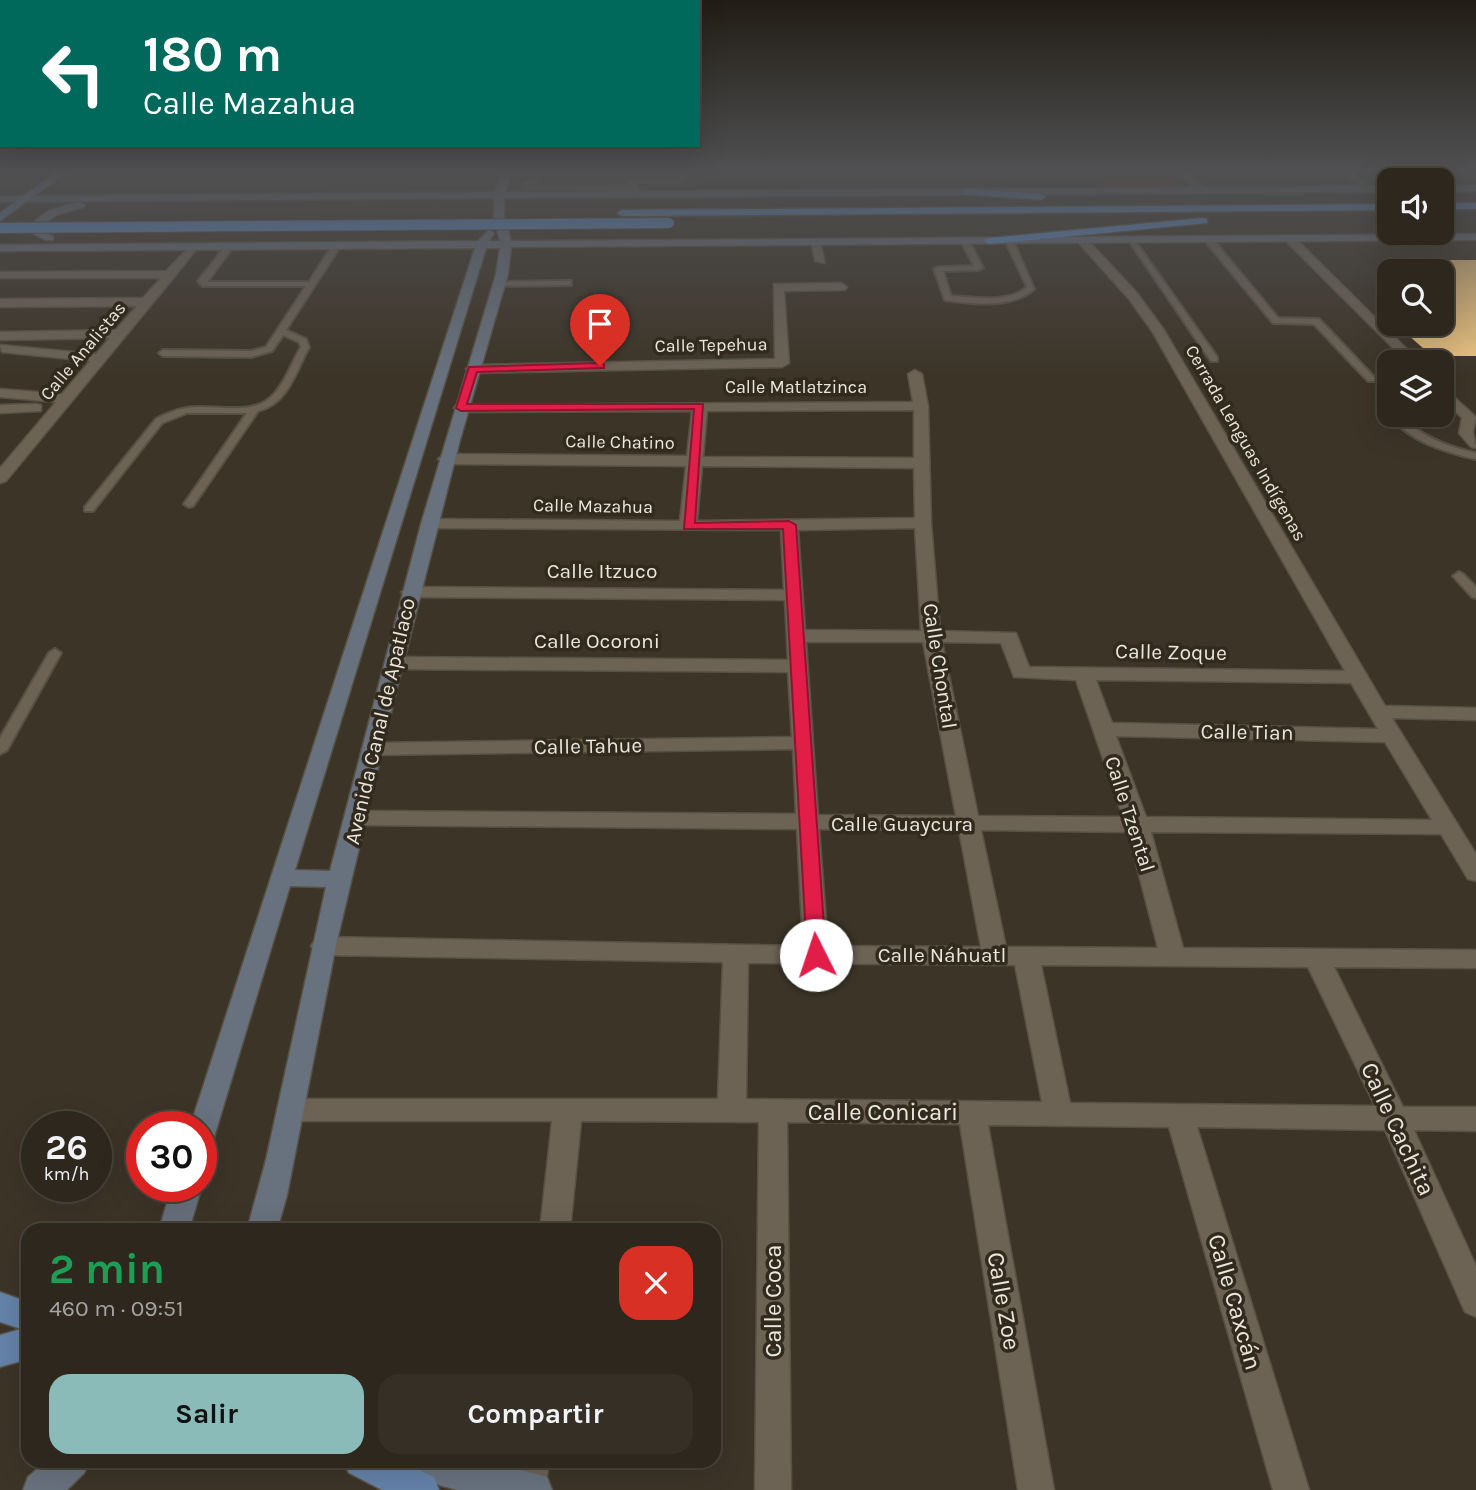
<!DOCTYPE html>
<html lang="es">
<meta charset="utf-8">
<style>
:root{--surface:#2d271d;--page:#352f26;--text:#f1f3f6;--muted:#a7a5a4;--line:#48443b;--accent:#8bbbb9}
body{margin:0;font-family:Karla,sans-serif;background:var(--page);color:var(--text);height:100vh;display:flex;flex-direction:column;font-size:26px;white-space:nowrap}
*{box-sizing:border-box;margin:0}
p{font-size:23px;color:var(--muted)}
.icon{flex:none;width:38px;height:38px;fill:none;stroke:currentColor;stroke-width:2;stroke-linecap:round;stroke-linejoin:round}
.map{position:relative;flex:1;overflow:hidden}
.sheet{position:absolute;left:21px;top:1223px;width:700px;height:245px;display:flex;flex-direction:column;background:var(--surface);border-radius:21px;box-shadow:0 7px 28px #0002,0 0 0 2px var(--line)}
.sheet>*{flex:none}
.banner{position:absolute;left:0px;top:0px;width:700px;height:147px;box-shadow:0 7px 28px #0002,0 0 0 2px var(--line);background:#00695c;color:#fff;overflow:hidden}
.buttons{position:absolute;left:1377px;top:168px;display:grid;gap:14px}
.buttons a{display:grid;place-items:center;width:77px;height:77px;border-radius:14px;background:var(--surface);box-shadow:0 7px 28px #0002,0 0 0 2px var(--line);font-size:35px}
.speed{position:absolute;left:21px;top:1111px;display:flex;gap:14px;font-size:35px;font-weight:700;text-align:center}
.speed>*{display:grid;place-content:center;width:91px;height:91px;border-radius:50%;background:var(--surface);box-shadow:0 7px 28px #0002,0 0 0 2px var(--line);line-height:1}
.speed small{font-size:18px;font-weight:400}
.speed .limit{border:10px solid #d22;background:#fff;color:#111}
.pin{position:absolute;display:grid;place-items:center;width:60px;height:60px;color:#fff;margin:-72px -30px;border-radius:50% 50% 50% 0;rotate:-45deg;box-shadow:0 0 7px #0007}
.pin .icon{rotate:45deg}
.me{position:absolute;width:77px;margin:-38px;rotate:356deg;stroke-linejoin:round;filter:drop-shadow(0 0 5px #0008)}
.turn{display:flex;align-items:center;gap:24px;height:147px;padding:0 28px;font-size:32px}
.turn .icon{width:91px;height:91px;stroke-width:2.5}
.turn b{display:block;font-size:49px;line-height:60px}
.round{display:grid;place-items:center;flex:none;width:74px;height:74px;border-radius:21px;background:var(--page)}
.summary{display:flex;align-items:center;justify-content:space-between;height:119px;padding:0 28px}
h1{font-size:42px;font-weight:700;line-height:52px;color:#1e9e55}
.cta{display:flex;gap:14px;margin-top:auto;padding:14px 28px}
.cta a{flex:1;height:80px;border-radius:21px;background:var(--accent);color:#111;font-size:28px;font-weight:700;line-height:80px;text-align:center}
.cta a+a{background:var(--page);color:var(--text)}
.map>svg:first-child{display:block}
.green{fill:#573f0d}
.building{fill:#f2c982}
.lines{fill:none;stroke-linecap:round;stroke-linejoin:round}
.lane-casing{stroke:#575145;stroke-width:4}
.street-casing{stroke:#575145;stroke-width:3}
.secondary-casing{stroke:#575145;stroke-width:3}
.primary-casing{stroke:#575145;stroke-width:3}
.highway-casing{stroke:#575145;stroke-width:3}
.lane{fill:#6c6355;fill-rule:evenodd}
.street{fill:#6c6355;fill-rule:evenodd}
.secondary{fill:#68727e;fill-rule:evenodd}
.primary{fill:#6482a8;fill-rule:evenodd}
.highway{fill:#5e96df;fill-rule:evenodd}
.highway-bridge-casing{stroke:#575145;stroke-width:12;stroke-linecap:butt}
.highway-bridge{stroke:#5e96df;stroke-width:10}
.route{fill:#e11d48;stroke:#92132f;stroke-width:2}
.labels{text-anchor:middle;stroke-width:7;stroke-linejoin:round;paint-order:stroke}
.far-street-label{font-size:18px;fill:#ebe6de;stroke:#322a1d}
.street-label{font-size:21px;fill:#ebe6de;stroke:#322a1d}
.near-street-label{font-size:24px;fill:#ebe6de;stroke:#322a1d}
</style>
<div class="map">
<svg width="1476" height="1490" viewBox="0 0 1476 1490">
<rect width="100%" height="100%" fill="#3c3427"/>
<!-- green -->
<polygon class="green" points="1108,170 1165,170 1179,186 1097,186 1115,180"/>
<!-- building -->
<polygon class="building" points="1442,260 1476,260 1476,356 1432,356 1399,327 1442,326"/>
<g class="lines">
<defs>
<g id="lane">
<polygon points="684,170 687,172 687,179 680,182 633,182 640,190 637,192 633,190 524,190 521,188 524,181 531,180 530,178 533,176 539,181 529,184 528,186 630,186 626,179 680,178 681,174 521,176 518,174 521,172"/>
<polygon points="1340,170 1347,170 1373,189 1368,190"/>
<polygon points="1393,170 1399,170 1399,171 1396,173"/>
<polygon points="1205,237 1211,237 1278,318 1319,319 1374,377 1374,381 1368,381 1314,324 1273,323 1205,241"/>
<path d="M1009 238 1013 240 1034 289C1012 309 973 304 945 300L934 269 938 267 974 266 961 241 965 239 969 241 983 268 979 270 943 271 951 296C975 297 1007 304 1027 287L1005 240Z"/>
<polygon points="1127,238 1133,238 1217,357 1217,361 1211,361"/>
<path d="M334 243 341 245 286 330 306 339 309 347C296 371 288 404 258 411L193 506 189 507 184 504 247 413H187L162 423 93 511H85V507L156 419C165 414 175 410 186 408 214 403 253 418 274 394 286 381 292 362 301 347L299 342 283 335 272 351 251 357 163 356 159 353 163 350 251 351 266 347 306 286H202L198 281 227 244 234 246 207 282H309Z"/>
<polygon points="568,281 571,281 571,285 499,286 495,284 499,282"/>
<polygon points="1377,398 1383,398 1390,404 1390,413 1377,402"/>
<path d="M1390 415H1399C1421 436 1447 447 1476 453V459C1445 452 1408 441 1390 415Z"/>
<polygon points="1459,572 1463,574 1476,587 1476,598 1472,597 1453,576"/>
<polygon points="55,649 61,653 7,750 0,754 0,738 49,653"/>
</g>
<g id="street">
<polygon points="1178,170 1188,170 1205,188 1205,192 1197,192"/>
<polygon points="1286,237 1294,237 1420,362 1407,362 1286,241"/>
<path d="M1078 238H1086L1137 293 1164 330 1385 706 1476 708V720L1392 718 1476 854V881L1468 879 1441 834 1151 832 1183 948 1476 950V968L1334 967 1403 1107H1476V1131L1414 1130 1476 1266V1317L1465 1312 1385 1130 1197 1127 1309 1490H1273L1169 1127 988 1125 1054 1490H1018L960 1124 787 1122 791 1490H755L759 1122 581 1121 570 1230H540L552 1121H291L281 1118 277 1110 281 1102 291 1099H718L723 962 324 955 315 952 311 946 315 940 324 937 803 946 797 829 357 825 349 823 346 818 349 813 357 811 796 814 793 749 373 755 362 749 373 743 792 737 788 672 395 669 385 663 395 657 788 660 785 600 410 597 401 592 410 587 784 590 781 530 424 528 422 524 430 519 680 521 686 466 446 464 438 459 446 454 687 456 692 411 461 412 454 408 456 405 913 402 908 374 915 370 922 374 928 406 931 523 940 631 1016 633 1029 667 1345 671 1152 331 1129 299 1078 242ZM914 410V458L703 457 707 411ZM702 466 914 468 915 518 697 521ZM915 528 921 631 805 630 798 530ZM806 642H923L956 816 818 815ZM942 642 1001 643 1014 677 1076 680 1123 817 978 816ZM1096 680 1351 683 1378 729 1112 723ZM1116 736 1385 742 1432 820 1146 817ZM819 829 959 830 981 947 828 946ZM981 830 1128 832 1158 948 1006 947ZM748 963 1015 965 1042 1102 746 1099ZM1041 965 1308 967 1375 1106 1070 1103Z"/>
<polygon points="811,240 820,242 825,263 815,261"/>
<polygon points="193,243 199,246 175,276 6,481 0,483 0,468 56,402 0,397 0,389 62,394 90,361 2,352 0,345 96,354 110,338 0,340 0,332 116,330 137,306 0,307 0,299 143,298 161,278 0,278 0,272 166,271"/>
<polygon points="841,283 847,287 845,290 784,291 789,363 782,367 473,373 466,369 473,365 775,359 774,284"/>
<polygon points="1442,386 1476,417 1473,432 1476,448 1471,447 1459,433 1462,418 1442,398"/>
<polygon points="36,404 41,405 41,411 0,413 0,405"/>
<polygon points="513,1461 549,1461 545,1490 511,1490"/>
</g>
<g id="secondary">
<path d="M503 170H513L505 192 1390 186V192L504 198V216L511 241 1476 234V240L511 247 508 274 460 440 396 692 336 945 287 1195 277 1230H247L266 1160 326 887 290 886 211 1147 201 1151V1127H190L475 248 0 251V245L478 241 489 230 494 233 489 241H500L494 216V198L0 202V196L495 192ZM486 248H500L496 274 421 524 330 871 295 870Z"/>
<polygon points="1476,185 1476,191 1442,192 1442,186"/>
<path d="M80 202 85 205 84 207 57 215 43 224 41 231 53 236V240H45L30 232C36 210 60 207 80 202Z"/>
<polygon points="201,1185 202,1186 189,1230 159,1230 172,1186"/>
<polygon points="46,1461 90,1461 84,1473 67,1490 23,1490 28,1477"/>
<polygon points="390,1461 487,1461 547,1477 552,1490 457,1490 396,1473"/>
</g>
<g id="primary">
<polygon points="59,170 70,170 0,221 0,213"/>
<polygon points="0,1292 28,1302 28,1359 0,1367 0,1335 21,1329 0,1322"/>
<polygon points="343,1461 400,1461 434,1477 439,1490 382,1490 349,1473"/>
</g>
<g id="highway">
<polygon points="966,189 1041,194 1046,197 1041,200 962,194"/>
<rect x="1442" y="203" width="34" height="6"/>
<polygon points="1390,204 1390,210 622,216 617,213 622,210"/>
<polygon points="1203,218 1207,219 1207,223 989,244 984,241 989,238"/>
</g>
</defs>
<!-- lane casing -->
<use href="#lane" class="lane-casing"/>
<!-- street casing -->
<use href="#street" class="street-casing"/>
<!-- secondary casing -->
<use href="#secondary" class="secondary-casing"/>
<!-- primary casing -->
<use href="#primary" class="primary-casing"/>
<!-- highway casing -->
<use href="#highway" class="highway-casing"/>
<!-- lane -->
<use href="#lane" class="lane"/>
<!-- street -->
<use href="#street" class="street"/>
<!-- secondary -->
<use href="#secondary" class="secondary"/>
<!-- primary -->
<use href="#primary" class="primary"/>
<!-- highway -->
<use href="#highway" class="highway"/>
<defs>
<polyline id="highway-bridge" points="0,228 669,223"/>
</defs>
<!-- highway-bridge casing -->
<use href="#highway-bridge" class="highway-bridge-casing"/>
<!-- highway-bridge -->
<use href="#highway-bridge" class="highway-bridge"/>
</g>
<!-- sky -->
<linearGradient id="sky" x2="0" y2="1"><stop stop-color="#211d15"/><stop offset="0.45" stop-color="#505052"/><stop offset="1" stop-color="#505052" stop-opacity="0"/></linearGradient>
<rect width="1476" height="378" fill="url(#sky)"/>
<!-- route -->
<polygon class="route" points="600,363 604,364 604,368 477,372 467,404 703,404 695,523 789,521 796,525 826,955 823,960 810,960 807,955 783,529 684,529 694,409 461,411 456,408 469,367"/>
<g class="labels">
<!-- far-street labels -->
<g class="far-street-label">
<text transform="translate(711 345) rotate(-1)" y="6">Calle Tepehua</text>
<text transform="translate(83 351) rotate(-50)" y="6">Calle Analistas</text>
<text x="796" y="393">Calle Matlatzinca</text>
<text transform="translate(620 442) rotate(1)" y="6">Calle Chatino</text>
<text transform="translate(1246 443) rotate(60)" y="6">Cerrada Lenguas Indígenas</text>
<text transform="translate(593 506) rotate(1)" y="6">Calle Mazahua</text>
</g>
<!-- street labels -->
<g class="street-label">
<text x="602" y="578">Calle Itzuco</text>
<text x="597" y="648">Calle Ocoroni</text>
<text transform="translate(1171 652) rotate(1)" y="7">Calle Zoque</text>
<text transform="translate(940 666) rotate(81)" y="7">Calle Chontal</text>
<text transform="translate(380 721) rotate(-77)" y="7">Avenida Canal de Apatlaco</text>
<text transform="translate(1247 732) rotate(1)" y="7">Calle Tian</text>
<text transform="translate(588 746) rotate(-1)" y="7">Calle Tahue</text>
<text transform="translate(1130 814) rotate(72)" y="7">Calle Tzental</text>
<text x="902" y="831">Calle Guaycura</text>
<text x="942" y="962">Calle Náhuatl</text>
</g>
<!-- near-street labels -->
<g class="near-street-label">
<text x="883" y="1120">Calle Conicari</text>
<text transform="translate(1398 1129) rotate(65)" y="8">Calle Cachita</text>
<text transform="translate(773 1301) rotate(-90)" y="8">Calle Coca</text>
<text transform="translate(1004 1301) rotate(80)" y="8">Calle Zoe</text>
<text transform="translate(1235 1302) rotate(74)" y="8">Calle Caxcán</text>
</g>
</g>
</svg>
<div class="buttons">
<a><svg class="icon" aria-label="sound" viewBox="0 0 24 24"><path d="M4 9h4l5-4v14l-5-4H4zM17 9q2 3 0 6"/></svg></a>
<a><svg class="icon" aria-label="search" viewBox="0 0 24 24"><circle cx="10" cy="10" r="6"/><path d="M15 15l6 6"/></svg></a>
<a><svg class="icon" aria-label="layers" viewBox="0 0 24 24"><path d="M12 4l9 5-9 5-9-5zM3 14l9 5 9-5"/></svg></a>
</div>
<div class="speed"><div>26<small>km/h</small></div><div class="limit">30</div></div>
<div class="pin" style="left:600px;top:366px;background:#d93025"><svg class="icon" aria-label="arrive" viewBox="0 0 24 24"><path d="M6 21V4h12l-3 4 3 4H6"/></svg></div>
<svg class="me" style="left:816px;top:955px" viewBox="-20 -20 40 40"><circle r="19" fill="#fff"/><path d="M0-13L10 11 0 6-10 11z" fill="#e11d48"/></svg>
<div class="banner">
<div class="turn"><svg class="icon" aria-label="left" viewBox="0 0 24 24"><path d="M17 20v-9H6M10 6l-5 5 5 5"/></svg><div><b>180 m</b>Calle Mazahua</div></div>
</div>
<section class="sheet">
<div class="summary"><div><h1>2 min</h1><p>460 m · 09:51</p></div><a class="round" style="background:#d93025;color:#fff"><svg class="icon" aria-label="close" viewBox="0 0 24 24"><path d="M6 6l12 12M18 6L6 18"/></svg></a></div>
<div class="cta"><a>Salir</a><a>Compartir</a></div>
</section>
</div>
